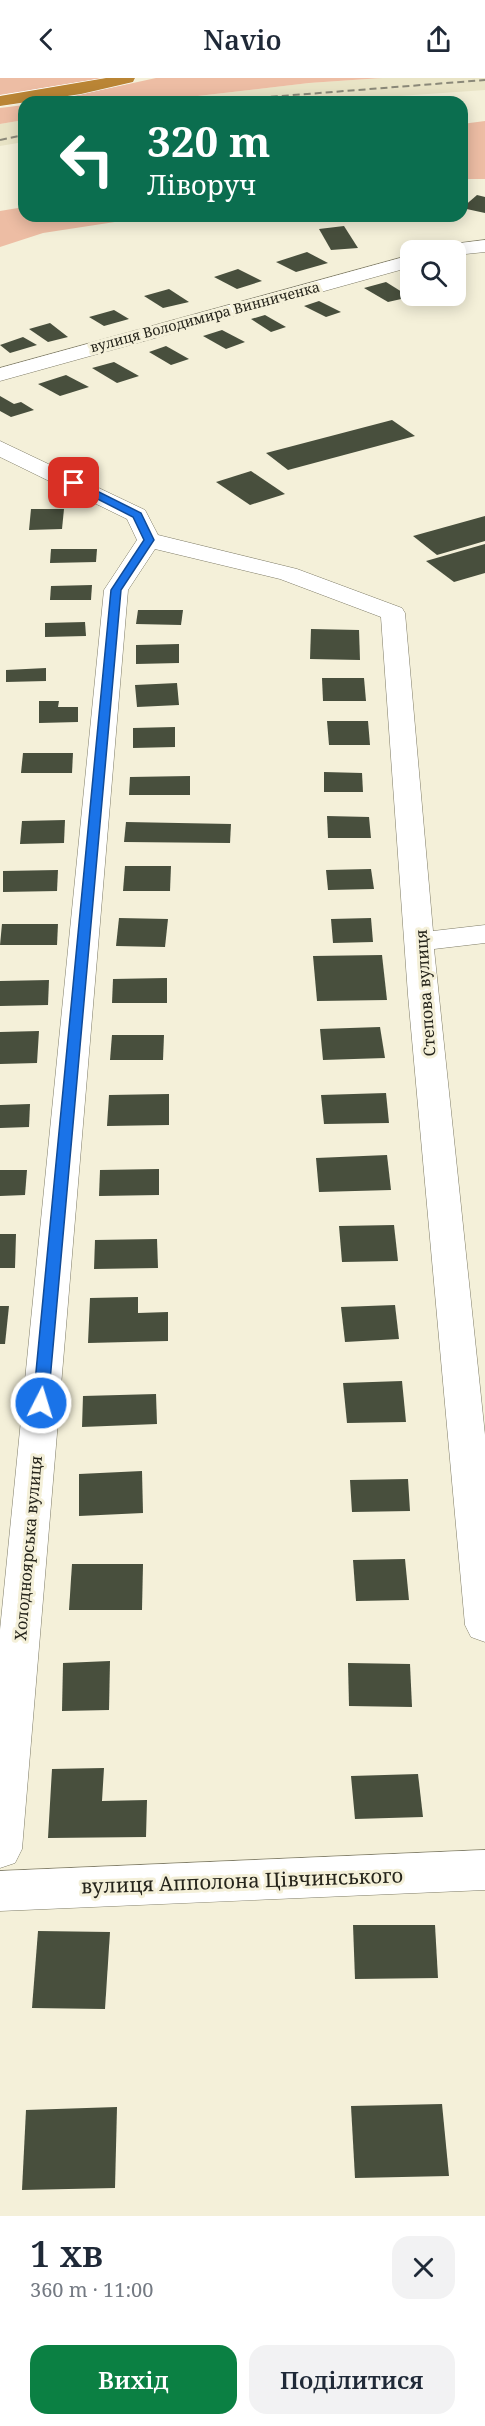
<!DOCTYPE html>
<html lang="uk">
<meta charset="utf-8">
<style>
:root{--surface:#fff;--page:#f2f2f3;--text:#1f2937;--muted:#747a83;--accent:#0b8043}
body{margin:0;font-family:"Noto Serif",serif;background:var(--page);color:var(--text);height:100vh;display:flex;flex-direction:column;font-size:22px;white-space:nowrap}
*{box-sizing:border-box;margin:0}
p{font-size:20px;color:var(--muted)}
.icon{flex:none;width:33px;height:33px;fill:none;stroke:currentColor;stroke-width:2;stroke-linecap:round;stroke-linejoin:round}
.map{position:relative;height:2138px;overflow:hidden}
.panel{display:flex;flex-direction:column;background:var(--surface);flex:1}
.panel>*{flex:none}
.hud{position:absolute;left:18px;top:18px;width:450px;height:126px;border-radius:18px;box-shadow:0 3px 15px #0003;background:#0b6e4f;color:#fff;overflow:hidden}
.controls{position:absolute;left:400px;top:162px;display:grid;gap:12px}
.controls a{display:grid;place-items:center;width:66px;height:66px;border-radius:12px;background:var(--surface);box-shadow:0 3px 15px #0003;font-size:30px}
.pin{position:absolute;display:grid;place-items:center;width:51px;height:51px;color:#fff;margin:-26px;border-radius:12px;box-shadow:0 3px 9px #0006}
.me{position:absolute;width:66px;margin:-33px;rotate:5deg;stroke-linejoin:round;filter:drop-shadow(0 0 4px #0008)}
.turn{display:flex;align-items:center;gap:21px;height:126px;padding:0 30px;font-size:27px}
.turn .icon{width:78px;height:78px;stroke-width:2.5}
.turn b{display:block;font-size:42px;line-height:51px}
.round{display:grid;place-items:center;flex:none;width:63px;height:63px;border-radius:18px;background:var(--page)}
.head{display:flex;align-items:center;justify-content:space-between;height:102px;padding:0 30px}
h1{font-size:36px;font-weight:600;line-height:45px}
.cta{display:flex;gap:12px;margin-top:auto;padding:12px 30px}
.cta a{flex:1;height:69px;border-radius:18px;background:var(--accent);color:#fff;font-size:24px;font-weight:600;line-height:69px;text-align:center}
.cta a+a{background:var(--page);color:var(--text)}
header{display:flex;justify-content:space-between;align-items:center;height:78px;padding:0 30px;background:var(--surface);font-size:27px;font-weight:600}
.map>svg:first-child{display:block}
.built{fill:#e9e4c6}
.green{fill:#edbda4}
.building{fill:#484f3d}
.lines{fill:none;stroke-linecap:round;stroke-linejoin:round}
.minor-casing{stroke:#7f7c67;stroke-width:1}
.highway-casing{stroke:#fff;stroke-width:1}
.minor{fill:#fff;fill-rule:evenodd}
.highway{fill:#ba8535;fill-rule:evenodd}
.rail{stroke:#8b8979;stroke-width:2;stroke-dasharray:7 4;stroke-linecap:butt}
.route{fill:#1a73e8;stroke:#114b97;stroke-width:1.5}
.labels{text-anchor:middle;stroke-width:6;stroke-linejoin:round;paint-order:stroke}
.far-street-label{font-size:14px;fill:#25241b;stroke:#f4f0d9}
.street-label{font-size:16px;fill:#25241b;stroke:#f4f0d9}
.near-street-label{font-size:20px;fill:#25241b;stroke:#f4f0d9}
</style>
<header><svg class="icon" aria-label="back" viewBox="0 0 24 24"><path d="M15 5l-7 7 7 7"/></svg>Navio<svg class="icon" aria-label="share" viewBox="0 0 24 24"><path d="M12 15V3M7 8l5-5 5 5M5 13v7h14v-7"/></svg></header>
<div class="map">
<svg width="485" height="2138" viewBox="0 0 485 2138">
<rect width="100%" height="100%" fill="#f4f0d9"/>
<!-- built -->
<g class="built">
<polygon points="382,0 485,0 485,12 314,24 146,24 309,5"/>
<polygon points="24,42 24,64 0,68 0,46"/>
</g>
<!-- green -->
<g class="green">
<polygon points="0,0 104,0 0,17"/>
<polygon points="156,0 382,0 309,5 146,24 46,24"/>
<polygon points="24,27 24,42 0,46 0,30"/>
<polygon points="485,43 485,101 462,101 462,46"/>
<polygon points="24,129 24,138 154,138 43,155 0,169 0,133"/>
</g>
<!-- building -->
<g class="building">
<polygon points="477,117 485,119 485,135 462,130"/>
<polygon points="344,148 358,170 331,172 319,151"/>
<polygon points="307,174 328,185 296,194 276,184"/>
<polygon points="238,191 262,203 237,211 214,199"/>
<polygon points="386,204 410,219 388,224 364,210"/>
<polygon points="169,211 189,224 163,230 144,218"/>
<polygon points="319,223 341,234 326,239 304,228"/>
<polygon points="114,232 129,241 104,248 89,239"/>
<polygon points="265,237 286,249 271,254 251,241"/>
<polygon points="50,245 68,259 48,264 29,251"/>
<polygon points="222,252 245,264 226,271 203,258"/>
<polygon points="23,259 37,267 10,275 0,267"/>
<polygon points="166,268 189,281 171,287 149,274"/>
<polygon points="114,284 139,298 117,305 92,290"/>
<polygon points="66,297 89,309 60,318 38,306"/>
<polygon points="0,318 14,326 21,324 34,332 11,339 0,333"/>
<polygon points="392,342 415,358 288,392 266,375"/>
<polygon points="251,393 285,416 250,427 216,404"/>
<polygon points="31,431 64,431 62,451 29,452"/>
<polygon points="485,438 485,463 437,477 413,458"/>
<polygon points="485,466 485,495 454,504 426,483"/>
<polygon points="51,471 97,471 96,484 50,485"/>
<polygon points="92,507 91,522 50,522 51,508"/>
<polygon points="138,532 183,532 181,547 136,546"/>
<polygon points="85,544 86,558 45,559 45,545"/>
<polygon points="311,551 359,552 360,582 310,581"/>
<polygon points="179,566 179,585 136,586 136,567"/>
<polygon points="46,590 46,603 6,604 6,592"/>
<polygon points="322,600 364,600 366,623 323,623"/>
<polygon points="177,605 179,627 137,629 135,607"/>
<polygon points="39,623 59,623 58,629 78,629 78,644 39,645"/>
<polygon points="327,643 368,643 370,667 329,667"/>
<polygon points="175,649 175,669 133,670 133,650"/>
<polygon points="23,675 73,675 72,695 21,695"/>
<polygon points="324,694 362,695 363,714 324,714"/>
<polygon points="190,698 190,717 129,717 130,699"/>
<polygon points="327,738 369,739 371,760 328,760"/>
<polygon points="65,742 64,765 20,766 22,743"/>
<polygon points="126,744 231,746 230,765 124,764"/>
<polygon points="125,788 171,788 170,813 123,813"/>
<polygon points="371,791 374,811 328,812 326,792"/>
<polygon points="58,792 57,813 3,814 3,793"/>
<polygon points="119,840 168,841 165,869 116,868"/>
<polygon points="371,840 373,864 333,865 331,841"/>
<polygon points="2,846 58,846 57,867 0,867"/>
<polygon points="382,877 387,922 317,923 313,878"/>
<polygon points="167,900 167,925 112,925 113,901"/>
<polygon points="49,902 48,927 0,928 0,903"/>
<polygon points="380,949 385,980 323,982 320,951"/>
<polygon points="39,953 37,985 0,986 0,954"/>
<polygon points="112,957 164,957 163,982 110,982"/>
<polygon points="386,1015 389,1045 324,1046 321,1017"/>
<polygon points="169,1016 169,1047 107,1048 109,1017"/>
<polygon points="30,1026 29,1049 0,1050 0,1027"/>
<polygon points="387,1077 391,1112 319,1114 316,1080"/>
<polygon points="159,1091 159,1117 99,1118 100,1092"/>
<polygon points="0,1092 27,1092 25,1117 0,1118"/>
<polygon points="394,1147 398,1183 342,1184 339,1148"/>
<polygon points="0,1156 16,1156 15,1190 0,1190"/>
<polygon points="157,1161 158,1190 94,1191 95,1162"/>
<polygon points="138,1219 138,1235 168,1234 168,1263 88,1265 90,1220"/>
<polygon points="395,1227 399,1261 345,1264 341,1229"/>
<polygon points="0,1228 9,1228 5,1266 0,1266"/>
<polygon points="402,1303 406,1344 347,1345 343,1305"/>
<polygon points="156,1316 157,1346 82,1349 83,1318"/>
<polygon points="142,1393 143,1435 79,1438 79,1396"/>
<polygon points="408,1401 410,1433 352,1434 350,1402"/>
<polygon points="405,1481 409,1522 356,1523 353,1482"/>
<polygon points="72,1486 143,1486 142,1532 69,1532"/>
<polygon points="110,1583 109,1632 62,1633 63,1585"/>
<polygon points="348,1585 410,1586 412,1629 349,1628"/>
<polygon points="104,1690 102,1723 147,1722 146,1759 48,1760 52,1691"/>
<polygon points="418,1696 423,1739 355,1741 351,1698"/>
<polygon points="353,1847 435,1847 438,1900 355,1901"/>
<polygon points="38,1853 110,1854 105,1931 32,1930"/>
<polygon points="442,2026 449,2098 355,2100 351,2028"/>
<polygon points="117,2029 115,2110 22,2112 26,2032"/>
</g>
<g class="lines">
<defs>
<g id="minor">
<polygon points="485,162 485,174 456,177 456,172 442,172 452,166"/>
<polygon points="411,177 411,189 0,303 0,290"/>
<polygon points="0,363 145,432 158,457 297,491 402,530 405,535 433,853 485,847 485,865 434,871 485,1357 485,1564 471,1559 465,1547 408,917 381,539 280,501 155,471 128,512 22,1771 15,1785 0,1790 0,1552 104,512 137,462 127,441 0,379"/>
<polygon points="485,1772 485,1812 0,1833 0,1793"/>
</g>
<polygon id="highway" points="106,0 135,0 133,4 81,16 0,28 0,18"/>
</defs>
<!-- minor casing -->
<use href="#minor" class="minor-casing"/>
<!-- highway casing -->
<use href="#highway" class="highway-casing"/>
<!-- minor -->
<use href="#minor" class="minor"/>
<!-- highway -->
<use href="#highway" class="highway"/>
<!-- rail -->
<g class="rail">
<polyline points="205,24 485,2"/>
<polyline points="0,62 24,57"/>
</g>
</g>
<!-- route -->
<polygon class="route" points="70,403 77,403 141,435 154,462 121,512 48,1325 41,1331 33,1325 111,512 144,462 133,439 70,407"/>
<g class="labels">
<!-- far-street labels -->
<g class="far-street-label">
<text transform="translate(205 239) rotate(-15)" y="5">вулиця Володимира Винниченка</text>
</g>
<!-- street labels -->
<g class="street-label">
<text transform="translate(425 915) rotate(-94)" y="6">Степова вулиця</text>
<text transform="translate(28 1470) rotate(-85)" y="6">Холодноярська вулиця</text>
</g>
<!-- near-street labels -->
<g class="near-street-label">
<text transform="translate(242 1803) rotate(-2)" y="7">вулиця Апполона Цівчинського</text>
</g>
</g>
</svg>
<div class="controls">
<a><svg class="icon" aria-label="search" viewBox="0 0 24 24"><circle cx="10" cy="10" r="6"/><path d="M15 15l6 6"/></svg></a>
</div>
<div class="pin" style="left:74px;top:405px;background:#d93025"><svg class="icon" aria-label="arrive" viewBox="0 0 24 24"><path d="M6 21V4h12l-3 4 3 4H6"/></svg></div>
<svg class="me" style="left:41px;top:1325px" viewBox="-20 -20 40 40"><circle r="17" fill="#1a73e8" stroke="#fff" stroke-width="3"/><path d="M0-11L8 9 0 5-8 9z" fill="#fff"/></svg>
<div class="hud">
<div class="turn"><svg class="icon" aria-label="left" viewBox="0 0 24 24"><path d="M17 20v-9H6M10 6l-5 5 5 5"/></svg><div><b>320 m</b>Ліворуч</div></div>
</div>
</div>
<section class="panel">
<div class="head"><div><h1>1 хв</h1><p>360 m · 11:00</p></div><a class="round"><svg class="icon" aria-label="close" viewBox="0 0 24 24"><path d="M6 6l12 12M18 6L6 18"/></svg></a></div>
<div class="cta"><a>Вихід</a><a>Поділитися</a></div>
</section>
